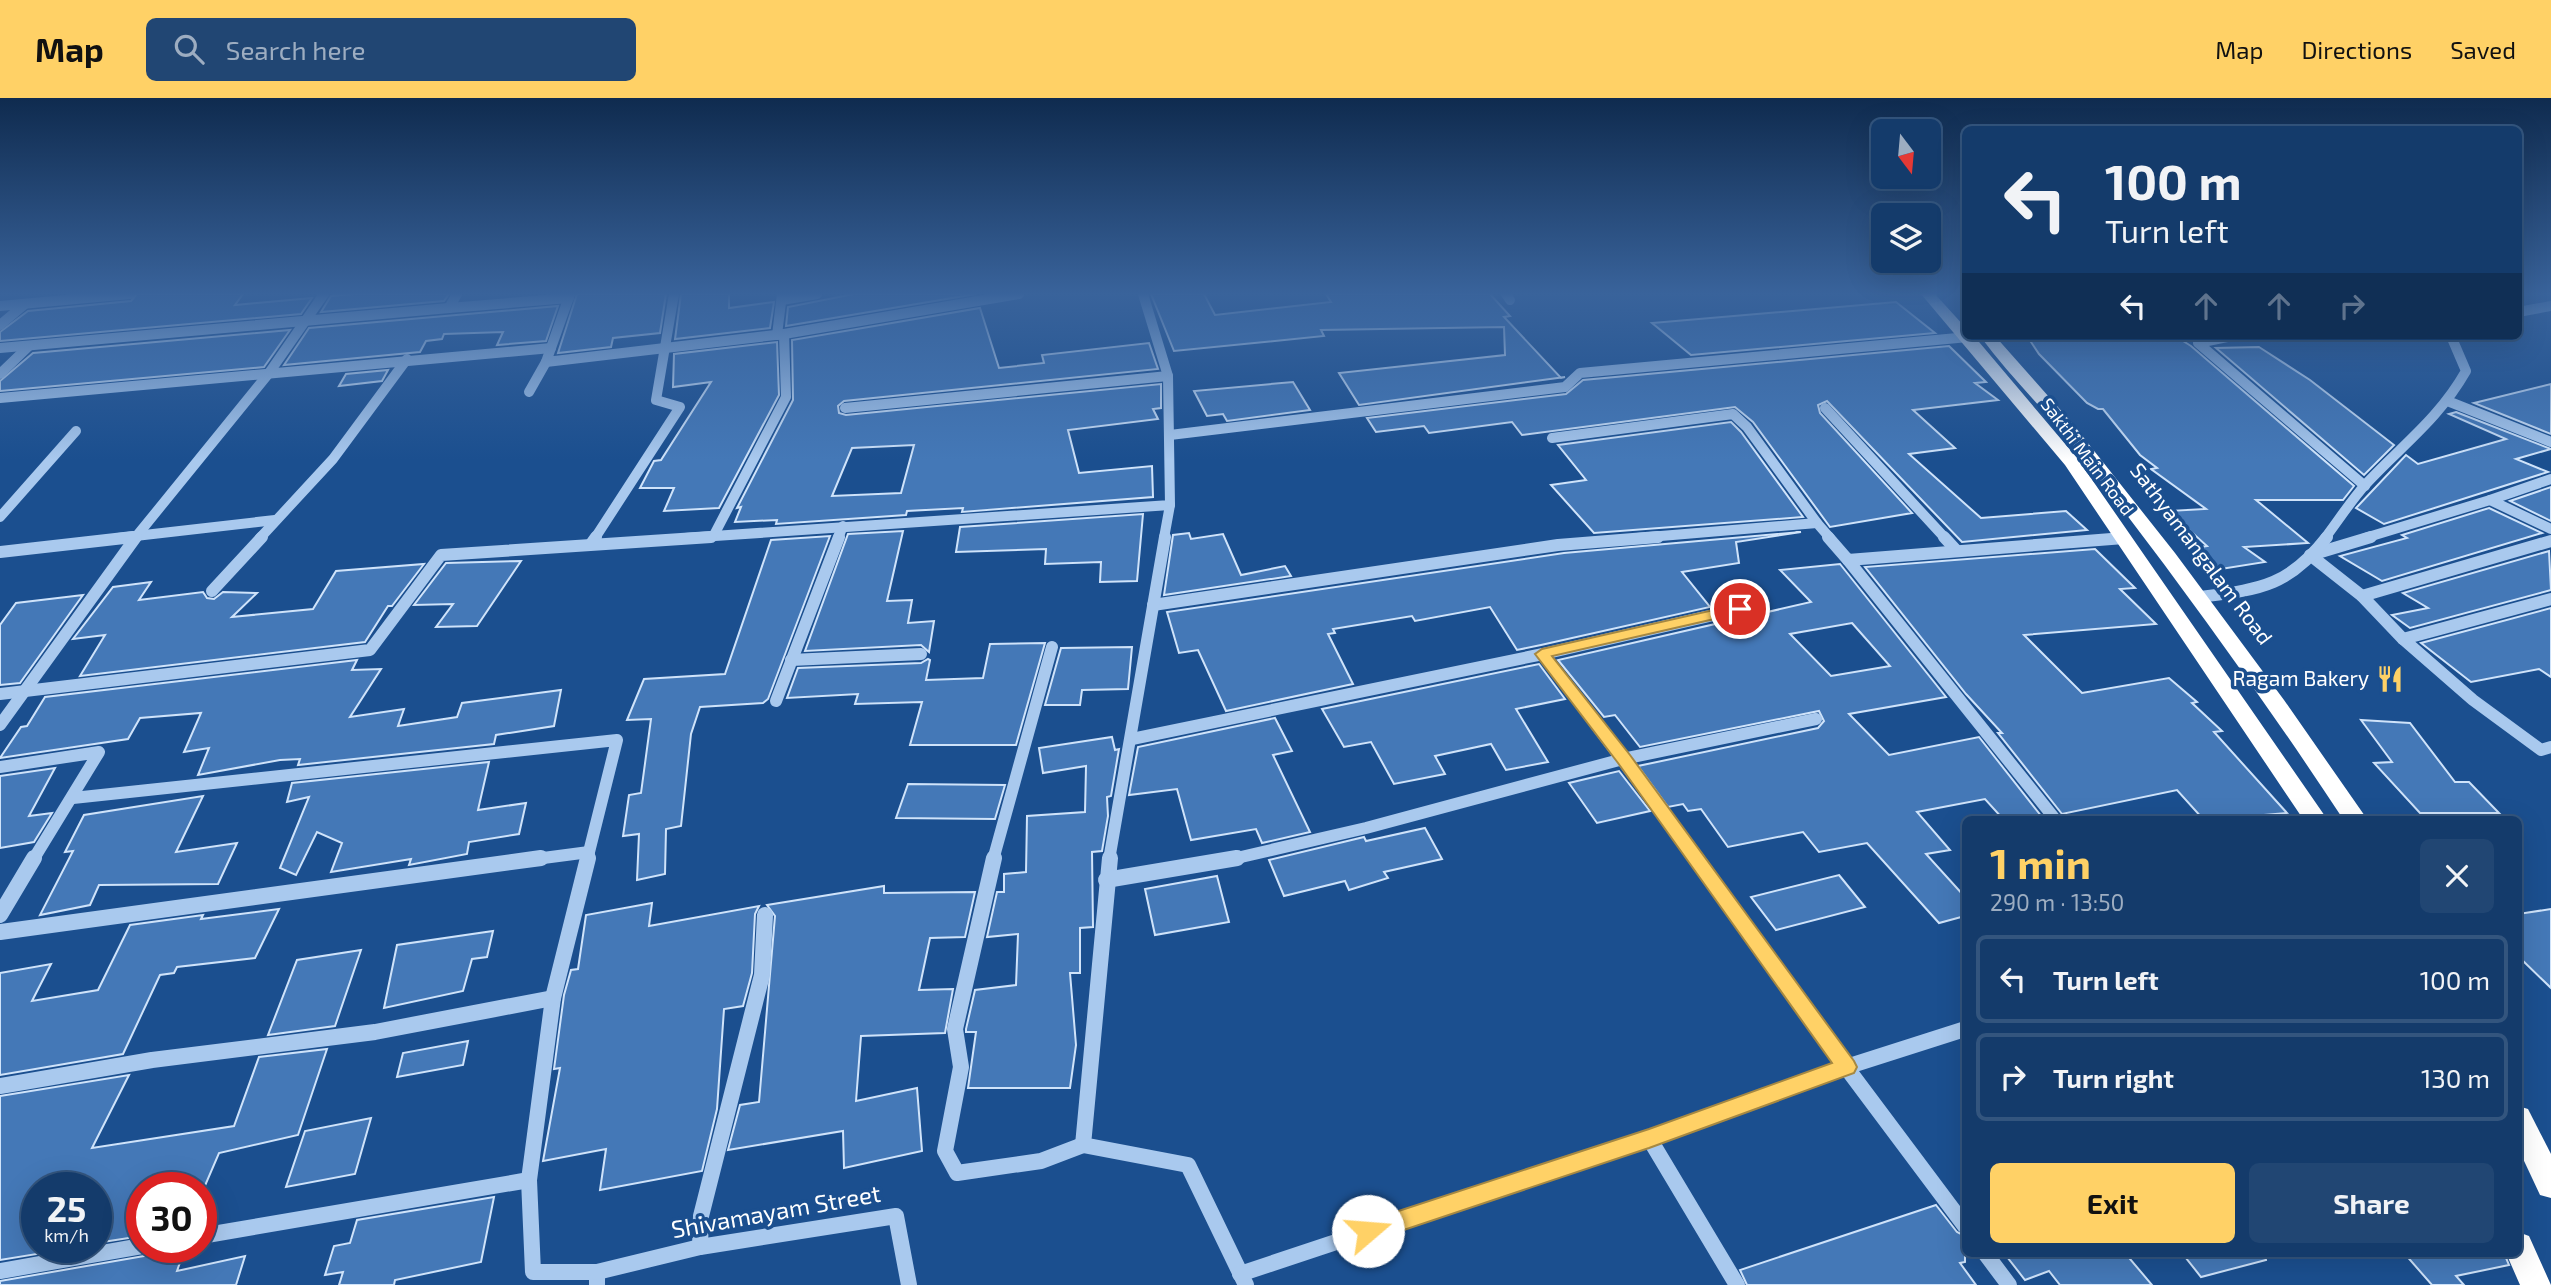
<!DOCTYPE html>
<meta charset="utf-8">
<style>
:root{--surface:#143b6b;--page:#214673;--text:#f1f3f6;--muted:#9dadc1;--line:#33557e;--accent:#ffd166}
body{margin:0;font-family:"Exo 2",sans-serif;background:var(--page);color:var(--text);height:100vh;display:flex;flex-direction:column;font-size:26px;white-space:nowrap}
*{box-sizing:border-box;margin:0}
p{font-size:23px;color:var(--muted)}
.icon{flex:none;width:38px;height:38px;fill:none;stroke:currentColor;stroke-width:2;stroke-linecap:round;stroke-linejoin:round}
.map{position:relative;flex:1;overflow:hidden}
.side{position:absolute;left:1962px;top:718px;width:560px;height:441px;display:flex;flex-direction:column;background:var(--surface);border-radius:10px;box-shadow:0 7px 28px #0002,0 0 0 2px var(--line)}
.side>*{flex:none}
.top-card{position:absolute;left:1962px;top:28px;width:560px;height:214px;border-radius:10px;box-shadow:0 7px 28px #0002,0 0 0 2px var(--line);background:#143b6b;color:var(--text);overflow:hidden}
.needle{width:46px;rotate:164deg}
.buttons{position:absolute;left:1871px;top:21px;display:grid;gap:14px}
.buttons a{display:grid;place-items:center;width:70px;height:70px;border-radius:10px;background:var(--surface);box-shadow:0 7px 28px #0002,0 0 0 2px var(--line);font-size:35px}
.speed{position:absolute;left:21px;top:1074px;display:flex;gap:14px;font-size:35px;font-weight:700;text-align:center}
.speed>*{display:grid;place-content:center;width:91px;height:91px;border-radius:50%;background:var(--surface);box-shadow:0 7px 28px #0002,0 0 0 2px var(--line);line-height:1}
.speed small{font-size:18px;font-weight:400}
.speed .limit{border:10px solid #d22;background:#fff;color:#111}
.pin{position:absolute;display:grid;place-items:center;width:60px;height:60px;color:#fff;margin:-30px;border:4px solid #fff;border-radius:50%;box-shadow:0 2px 7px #0007}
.me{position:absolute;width:77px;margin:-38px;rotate:72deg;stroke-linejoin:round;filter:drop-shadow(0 0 5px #0008)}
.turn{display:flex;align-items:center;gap:24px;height:147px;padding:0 28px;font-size:32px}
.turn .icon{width:91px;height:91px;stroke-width:2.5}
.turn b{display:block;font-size:49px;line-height:60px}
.lanes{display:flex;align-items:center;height:66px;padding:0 28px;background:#0003;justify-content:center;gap:35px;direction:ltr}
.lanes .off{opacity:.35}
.round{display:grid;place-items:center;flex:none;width:74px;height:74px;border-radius:10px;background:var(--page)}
.summary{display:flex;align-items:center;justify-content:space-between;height:119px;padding:0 28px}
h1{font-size:42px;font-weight:700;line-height:52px;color:var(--accent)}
.button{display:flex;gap:14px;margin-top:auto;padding:14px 28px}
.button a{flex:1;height:80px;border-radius:10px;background:var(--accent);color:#111;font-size:28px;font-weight:700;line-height:80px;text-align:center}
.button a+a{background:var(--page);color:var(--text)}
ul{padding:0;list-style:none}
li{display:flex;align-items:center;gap:21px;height:88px;margin:0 14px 10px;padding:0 14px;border:4px solid var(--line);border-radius:10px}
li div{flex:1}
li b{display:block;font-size:26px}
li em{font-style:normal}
header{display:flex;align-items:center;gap:42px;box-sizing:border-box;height:98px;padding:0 35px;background:var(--accent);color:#111}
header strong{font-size:33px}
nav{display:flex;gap:38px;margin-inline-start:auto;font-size:24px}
.search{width:490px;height:63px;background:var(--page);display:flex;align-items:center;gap:18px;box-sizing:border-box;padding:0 24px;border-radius:10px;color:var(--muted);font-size:26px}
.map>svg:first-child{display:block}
.building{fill:#4478b7;stroke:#cfe3fa;stroke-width:2;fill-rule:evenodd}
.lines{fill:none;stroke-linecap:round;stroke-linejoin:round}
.minor-far2{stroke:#a9c9ee;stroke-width:10}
.minor-far1{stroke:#a9c9ee;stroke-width:12}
.minor{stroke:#a9c9ee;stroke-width:16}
.highway{fill:#fff;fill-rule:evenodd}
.route{fill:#ffd166;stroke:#a68842;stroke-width:2}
.labels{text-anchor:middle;stroke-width:7;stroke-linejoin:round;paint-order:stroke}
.far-street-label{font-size:18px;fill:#fff;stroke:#1b4f8f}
.street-label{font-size:21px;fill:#fff;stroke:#1b4f8f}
.poi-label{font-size:21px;fill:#fff;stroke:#1b4f8f;text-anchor:end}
.near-street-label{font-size:24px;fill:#fff;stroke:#1b4f8f}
</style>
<header>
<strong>Map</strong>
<div class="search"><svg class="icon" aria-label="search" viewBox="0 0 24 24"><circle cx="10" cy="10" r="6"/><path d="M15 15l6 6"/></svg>Search here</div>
<nav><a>Map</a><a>Directions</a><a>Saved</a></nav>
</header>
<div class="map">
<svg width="2551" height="1187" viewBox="0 0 2551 1187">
<rect width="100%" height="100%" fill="#1b4f8f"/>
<!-- building -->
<g class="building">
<polygon points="137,196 243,196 235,207 312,200 301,216 0,243 0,234 28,213 131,203"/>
<polygon points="354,196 449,196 444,203 321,214 331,198"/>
<polygon points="577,196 666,196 660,235 613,240 611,249 558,255"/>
<polygon points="681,196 729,196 729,210 774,204 770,230 675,241"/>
<polygon points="854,196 976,196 786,228 788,209"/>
<polygon points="1151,196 1204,196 1215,217 1331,204 1326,196 1490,196 1510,218 1504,219 1561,280 1565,279 1359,307 1339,275 1505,257 1504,229 1321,232 1324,238 1174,253"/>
<polygon points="1896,204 1935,235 1691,257 1652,225"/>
<polygon points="558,208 546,243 497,247 503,234 444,236 442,241 426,243 420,254 284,267 309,230"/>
<path d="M980 210 999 270 1044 265 1042 257 1149 245 1158 271 844 303 838 308 839 315 846 317 1161 286V310L1153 311 1158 321 1068 332 1079 375 1152 368 1153 399 962 414 963 410 907 413 906 417 776 426 777 422 735 424 741 409 737 410 793 302 792 242ZM914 347 901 395 832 398 852 350Z"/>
<polygon points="290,232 264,269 0,293 0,283 33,255"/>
<polygon points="2027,238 2175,238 2191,248 2354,388 2343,402 2256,402 2308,445 2244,449 2265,464 2221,471 2194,450 2207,448 2168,413 2206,411 2151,371 2157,370 2140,357 2103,311 2098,311 2087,305 2039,256"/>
<polygon points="777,244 779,297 719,410 664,413 674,390 640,390 654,363 661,362 711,284 673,289 674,256"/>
<polygon points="1949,248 1986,284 1975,285 1998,302 1913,312 1955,350 1909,356 1981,420 2066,413 2087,432 1962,444 1827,303 1818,307 1820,315 1912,415 1830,429 1753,324 1735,309 1522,337 1512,324 1429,335 1424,328 1376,334 1367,320 1566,296 1583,282"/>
<polygon points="2259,249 2310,282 2394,347 2364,377 2216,250"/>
<polygon points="388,272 382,283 339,288 346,276"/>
<polygon points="1293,284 1310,312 1227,323 1223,316 1207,318 1194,293"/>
<polygon points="2551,286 2551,336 2474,305"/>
<polygon points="2456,314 2551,351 2516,361 2548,374 2384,426 2356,410 2406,357 2418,366 2506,341 2449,316"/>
<polygon points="1731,324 1741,334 1803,419 1594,435 1551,387 1586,382 1558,347"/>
<polygon points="2551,389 2551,423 2510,403"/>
<polygon points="2489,410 2542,435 2382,483 2340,458 2407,440 2402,437"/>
<polygon points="1143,416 1137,483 1100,484 1101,464 1045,466 1046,451 956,454 960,429"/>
<polygon points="903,433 887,503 912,502 908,525 934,523 929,554 921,547 805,553 848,436"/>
<polygon points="1801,434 1736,444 1739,465 1682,474 1710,509 1541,547 1517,552 1490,509 1415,523 1412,518 1333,531 1335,535 1328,536 1353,586 1226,613 1198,552 1179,555 1167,514 1564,455"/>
<polygon points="1189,435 1191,441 1223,436 1241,477 1285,468 1291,478 1164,497 1173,437"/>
<polygon points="830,438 768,601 763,605 700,609 691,636 681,728 666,731 665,776 637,782 639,736 623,738 629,697 641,695 651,621 627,622 644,581 725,576 771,442"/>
<polygon points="2095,451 2135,490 2120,491 2156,526 2024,537 2082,595 2169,580 2197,604 2192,605 2222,633 2214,634 2287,715 2251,718 2253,721 2203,721 2177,692 2062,716 1998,635 2002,635 1966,596 1865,469"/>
<polygon points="2549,453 2551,492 2410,530 2392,517 2428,510 2403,495"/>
<polygon points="521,463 477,528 436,529 453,506 414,507 446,465"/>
<polygon points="424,466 392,508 388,508 365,544 80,578 105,537 73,541 113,489 151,484 139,502 203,494 207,500 214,501 223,494 257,495 232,519 313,511 336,473"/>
<path d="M1840 466 1946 599 1849 616 1889 657 1979 639 2042 719 2003 721 1985 701 1917 714 1950 752 1926 756 1965 799V818L1939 825 1867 745 1819 754 1803 734 1728 749 1701 711 1688 713 1683 706 1668 709 1638 668 1818 630 1824 623 1819 613 1640 649 1615 617 1604 619 1558 562 1811 504 1780 472ZM1852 525 1890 568 1831 578 1790 536Z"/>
<polygon points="83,497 20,585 0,587 0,527 16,505"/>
<polygon points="2551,510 2551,579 2539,571 2471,584 2421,545"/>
<polygon points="1045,545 1016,647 910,647 922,604 855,606 858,596 787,600 798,570 921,565 928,561 930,562 926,582 983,580 990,546"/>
<polygon points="1132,549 1128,591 1082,592 1080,607 1045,607 1061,550"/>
<polygon points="357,562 352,572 381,571 350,619 404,611 398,628 457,619 462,605 561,592 554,628 496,637 494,646 298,667 300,661 280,662 198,677 209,650 184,654 201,615 140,620 128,641 0,660 21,629 27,628 45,599"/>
<polygon points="1539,566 1565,601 1516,611 1548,664 1506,672 1491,646 1435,658 1445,676 1394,686 1371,644 1344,649 1322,611"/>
<polygon points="1275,620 1292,653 1273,657 1310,734 1262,745 1256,731 1191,742 1177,691 1129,697 1138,649"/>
<polygon points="2361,622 2410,625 2455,684 2469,684 2499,715 2420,715 2374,665 2392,664"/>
<polygon points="1112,639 1115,652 1119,651 1111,698 1107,699 1108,718 1102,753 1092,754 1093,829 1080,830 1080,875 1070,875 1076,947 1070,990 968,990 976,934 966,934 966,931 975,892 1016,887 1018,836 987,839 997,794 1004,794 1004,776 1026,774 1027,718 1085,714 1086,668 1043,675 1039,650"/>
<polygon points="489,664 478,712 526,705 519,736 469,744 467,756 409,767 411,761 331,774 342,745 317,734 296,777 280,770 309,699 287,704 292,685"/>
<polygon points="55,670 29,718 52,715 34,744 0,750 0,678"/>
<polygon points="1619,673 1650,713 1597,725 1569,685"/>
<polygon points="908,686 1005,687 995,721 896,720"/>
<polygon points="203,698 176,754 237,745 218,786 99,787 90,807 40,817 73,753 65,754 84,717"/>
<polygon points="1425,730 1442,761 1384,774 1388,780 1349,792 1345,783 1284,798 1269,762 1364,739 1366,743"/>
<polygon points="1839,777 1865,809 1776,832 1751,799"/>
<polygon points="1217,778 1229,824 1155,837 1145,791"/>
<polygon points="884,788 884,795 975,794 965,839 930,840 919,892 953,891 945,935 861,938 856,1003 917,990 922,1053 844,1070 843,1033 728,1052 740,1007 759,1004 775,818 767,807"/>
<polygon points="652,805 649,828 759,808 755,816 752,875 743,908 724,911 717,1011 702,1073 600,1092 606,1051 543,1063 560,970 554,971 564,897 571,872 578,871 586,817"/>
<polygon points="279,811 255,860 177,869 174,875 160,877 123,956 0,977 0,875 51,866 32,903 98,892 130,827 203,817 201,821"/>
<polygon points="2551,811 2551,890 2518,858 2518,816"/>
<polygon points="493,833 487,859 472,861 463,893 384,910 397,847"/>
<polygon points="361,852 335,928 268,937 297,862"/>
<polygon points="468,943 463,967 397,979 403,955"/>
<polygon points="327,951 298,1037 219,1055 204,1090 142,1090 142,1138 96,1145 96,1090 37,1090 37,1156 0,1162 0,998 129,977 92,1050 234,1028 259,959"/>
<polygon points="371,1020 355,1076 286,1089 305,1033"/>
<polygon points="494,1099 481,1164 395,1182 394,1187 339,1187 343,1174 325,1177 334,1148 350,1145 357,1122"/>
<polygon points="1936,1107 1957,1134 1965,1138 1965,1164 1960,1165 1976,1187 1747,1187 1740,1172"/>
<polygon points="174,1150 185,1150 177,1173 245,1158 236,1187 0,1187 0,1183 144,1158"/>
<polygon points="2004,1155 2125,1155 2152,1187 2060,1187 2049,1173 2025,1182"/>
<polygon points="2182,1155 2265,1155 2266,1162 2201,1179"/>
<polygon points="2404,1155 2504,1155 2509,1167 2456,1178 2464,1187 2432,1187"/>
</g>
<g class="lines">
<!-- minor-far2 -->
<g class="minor-far2">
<polyline points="457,196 449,210 569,200"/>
<polyline points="570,196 546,264 784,236 786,299 714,437"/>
<polyline points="1506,196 1510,202"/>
<polyline points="782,202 817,196"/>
<polyline points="0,208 130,196"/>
<polyline points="2518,214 2551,208"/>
<polyline points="0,227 25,206"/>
<polyline points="784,236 1019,196"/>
<polyline points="777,237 782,196"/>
<polyline points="2232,238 2198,245 2365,388"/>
<polyline points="0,250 449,210"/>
<polyline points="0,276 29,248"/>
<polyline points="529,294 546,264"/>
<polyline points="0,300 551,250"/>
<polyline points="2450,304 2551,344"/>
<polyline points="845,310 1168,278"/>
<polyline points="1825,310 1945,440"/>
<polyline points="1170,337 1565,289 1580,275 1979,238"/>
<polyline points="1552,340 1733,316 1747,329 1817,425"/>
<polyline points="2551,381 2490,402 2551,431"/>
<polyline points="0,419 76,333"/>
<polyline points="118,440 275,422"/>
<polyline points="135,440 269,275 324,196"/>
<polyline points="260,440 333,361 407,261"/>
<polyline points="595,440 680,309 656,302 674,196"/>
<polyline points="685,440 1170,407 1168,278 1143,196"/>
<polyline points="838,440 843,428"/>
<polyline points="1164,440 1170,407"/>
<polyline points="1637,440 1817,425 1830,440"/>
<polyline points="2121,440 2124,440"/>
<path d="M2325 440C2338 423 2350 404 2365 387 2402 347 2438 322 2466 273L2451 238"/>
<polyline points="2365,440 2490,402"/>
</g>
<!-- minor-far1 -->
<g class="minor-far1">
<polyline points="1828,439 1848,462 2124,440"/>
<polyline points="1944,439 1956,452"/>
<polyline points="591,446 596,439"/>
<polyline points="0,454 133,439"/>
<polyline points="2310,457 2362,498 2403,541 2473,602 2541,652 2551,649"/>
<polyline points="2311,457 2371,439"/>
<polyline points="1848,462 2055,721"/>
<polyline points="212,493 262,439"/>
<polyline points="2362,498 2551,443"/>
<path d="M2200 499C2260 491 2288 489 2327 439"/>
<polyline points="1153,507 1558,447 1658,439"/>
<polyline points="2403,541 2551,501"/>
<polyline points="1543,556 1740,511"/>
<polyline points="791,562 921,556"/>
<polyline points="0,596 370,552 441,457 711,439"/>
<polyline points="776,603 839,439"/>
<polyline points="0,627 136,439"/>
<polyline points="1132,641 1543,556 1697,762"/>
<polyline points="0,669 99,654 33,762"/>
<polyline points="73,700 617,642 587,762"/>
<polyline points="528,762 589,754"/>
<polyline points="993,762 1052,549"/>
<polyline points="1109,762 1165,439"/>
<polyline points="1228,762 1366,730 1623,661 1816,621"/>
</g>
<!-- minor -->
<g class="minor">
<polyline points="588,760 553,900 529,1082 533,1174 597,1174 597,1187"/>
<polyline points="994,760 955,931 961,969 945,1053 957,1075 1041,1063 1083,1047"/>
<polyline points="1110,760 1083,1047 1188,1067 1246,1187"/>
<polyline points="1696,760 1846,969 1965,931"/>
<polyline points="1106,782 1237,760"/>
<polyline points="0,817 34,760"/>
<polyline points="0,834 541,760"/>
<polyline points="0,988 152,962 375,934 553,900"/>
<polyline points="1649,1040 1737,1187"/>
<polyline points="201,1138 529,1082"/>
<polyline points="700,1149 701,1118 762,877 765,817"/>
<polyline points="1985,1155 2009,1187"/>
<polyline points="0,1173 142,1148"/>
<polyline points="597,1174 700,1149 896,1118 909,1187"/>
<polyline points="1240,1176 1649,1040 1846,969 1965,1128"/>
</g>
<!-- highway -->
<g class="highway">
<polygon points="1921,196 1935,196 1965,229 1965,238 1974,238 2077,360 2327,721 2303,721 2065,367"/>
<path d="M1980 238H1995L2072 325 2175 455 2284 602 2367 721H2343C2260 595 2172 474 2079 355 2048 315 2010 279 1980 238Z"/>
<polygon points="2518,1008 2528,1011 2551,1056 2551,1100 2540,1097 2518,1050"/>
<polygon points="2518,1134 2529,1138 2551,1187 2520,1187 2506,1155 2518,1155"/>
</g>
</g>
<!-- sky -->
<linearGradient id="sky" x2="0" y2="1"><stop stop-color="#0f2b4f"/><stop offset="0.54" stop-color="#39639b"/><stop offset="1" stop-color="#39639b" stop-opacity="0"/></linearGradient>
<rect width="2551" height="362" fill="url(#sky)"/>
<!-- route -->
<polygon class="route" points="1740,506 1747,511 1745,514 1552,558 1630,657 1854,963 1857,969 1854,975 1649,1050 1368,1144 1360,1141 1356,1133 1360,1126 1368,1123 1649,1031 1832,965 1618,665 1535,556 1542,551"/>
<!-- icons -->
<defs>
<symbol id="restaurant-bare" viewBox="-9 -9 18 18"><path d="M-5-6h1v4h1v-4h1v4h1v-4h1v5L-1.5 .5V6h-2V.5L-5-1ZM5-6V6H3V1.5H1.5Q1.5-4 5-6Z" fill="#ffd166" stroke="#1b4f8f" stroke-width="2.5" paint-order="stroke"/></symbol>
</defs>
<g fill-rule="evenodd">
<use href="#restaurant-bare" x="2371" y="562" width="38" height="38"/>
</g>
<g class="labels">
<!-- far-street labels -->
<g class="far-street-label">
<text transform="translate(2087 359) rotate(53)" y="6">Sakthi Main Road</text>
</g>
<!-- street labels -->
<g class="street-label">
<text transform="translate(2201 456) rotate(53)" y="7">Sathyamangalam Road</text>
</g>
<!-- poi labels -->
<g class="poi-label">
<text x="2369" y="588">Ragam Bakery</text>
</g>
<!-- near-street labels -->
<g class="near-street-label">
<text transform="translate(776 1114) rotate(-10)" y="8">Shivamayam Street</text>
</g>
</g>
</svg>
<div class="buttons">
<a><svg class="needle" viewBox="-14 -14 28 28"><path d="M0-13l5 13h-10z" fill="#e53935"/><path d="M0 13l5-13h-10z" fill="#9dadc1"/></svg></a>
<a><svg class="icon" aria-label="layers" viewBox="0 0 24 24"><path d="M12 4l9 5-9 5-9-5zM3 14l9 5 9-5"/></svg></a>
</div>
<div class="speed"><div>25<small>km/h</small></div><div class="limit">30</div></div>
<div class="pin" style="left:1740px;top:511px;background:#d93025"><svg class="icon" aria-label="arrive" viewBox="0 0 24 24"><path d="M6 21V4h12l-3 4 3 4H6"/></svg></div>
<svg class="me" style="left:1368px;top:1133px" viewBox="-20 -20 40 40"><circle r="19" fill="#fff"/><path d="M0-13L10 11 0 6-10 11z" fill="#ffd166"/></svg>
<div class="top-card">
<div class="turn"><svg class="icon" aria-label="left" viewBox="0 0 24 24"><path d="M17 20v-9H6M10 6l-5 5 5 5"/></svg><div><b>100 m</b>Turn left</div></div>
<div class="lanes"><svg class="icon" aria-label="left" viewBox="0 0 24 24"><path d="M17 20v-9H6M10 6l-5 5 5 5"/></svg><svg class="icon off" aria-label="ahead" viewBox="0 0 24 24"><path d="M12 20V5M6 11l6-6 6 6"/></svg><svg class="icon off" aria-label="ahead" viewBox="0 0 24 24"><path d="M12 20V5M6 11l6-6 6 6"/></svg><svg class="icon off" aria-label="right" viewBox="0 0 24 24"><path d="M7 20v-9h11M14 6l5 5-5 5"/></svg></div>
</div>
<section class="side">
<div class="summary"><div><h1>1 min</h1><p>290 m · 13:50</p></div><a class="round"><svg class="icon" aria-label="close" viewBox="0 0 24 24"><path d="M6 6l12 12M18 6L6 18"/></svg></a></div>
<ul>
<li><svg class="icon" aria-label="left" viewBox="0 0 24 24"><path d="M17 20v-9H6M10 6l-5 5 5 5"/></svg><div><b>Turn left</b></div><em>100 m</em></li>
<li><svg class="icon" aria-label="right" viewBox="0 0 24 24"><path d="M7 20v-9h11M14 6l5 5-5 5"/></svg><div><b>Turn right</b></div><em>130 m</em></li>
</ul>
<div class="button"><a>Exit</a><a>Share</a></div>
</section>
</div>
